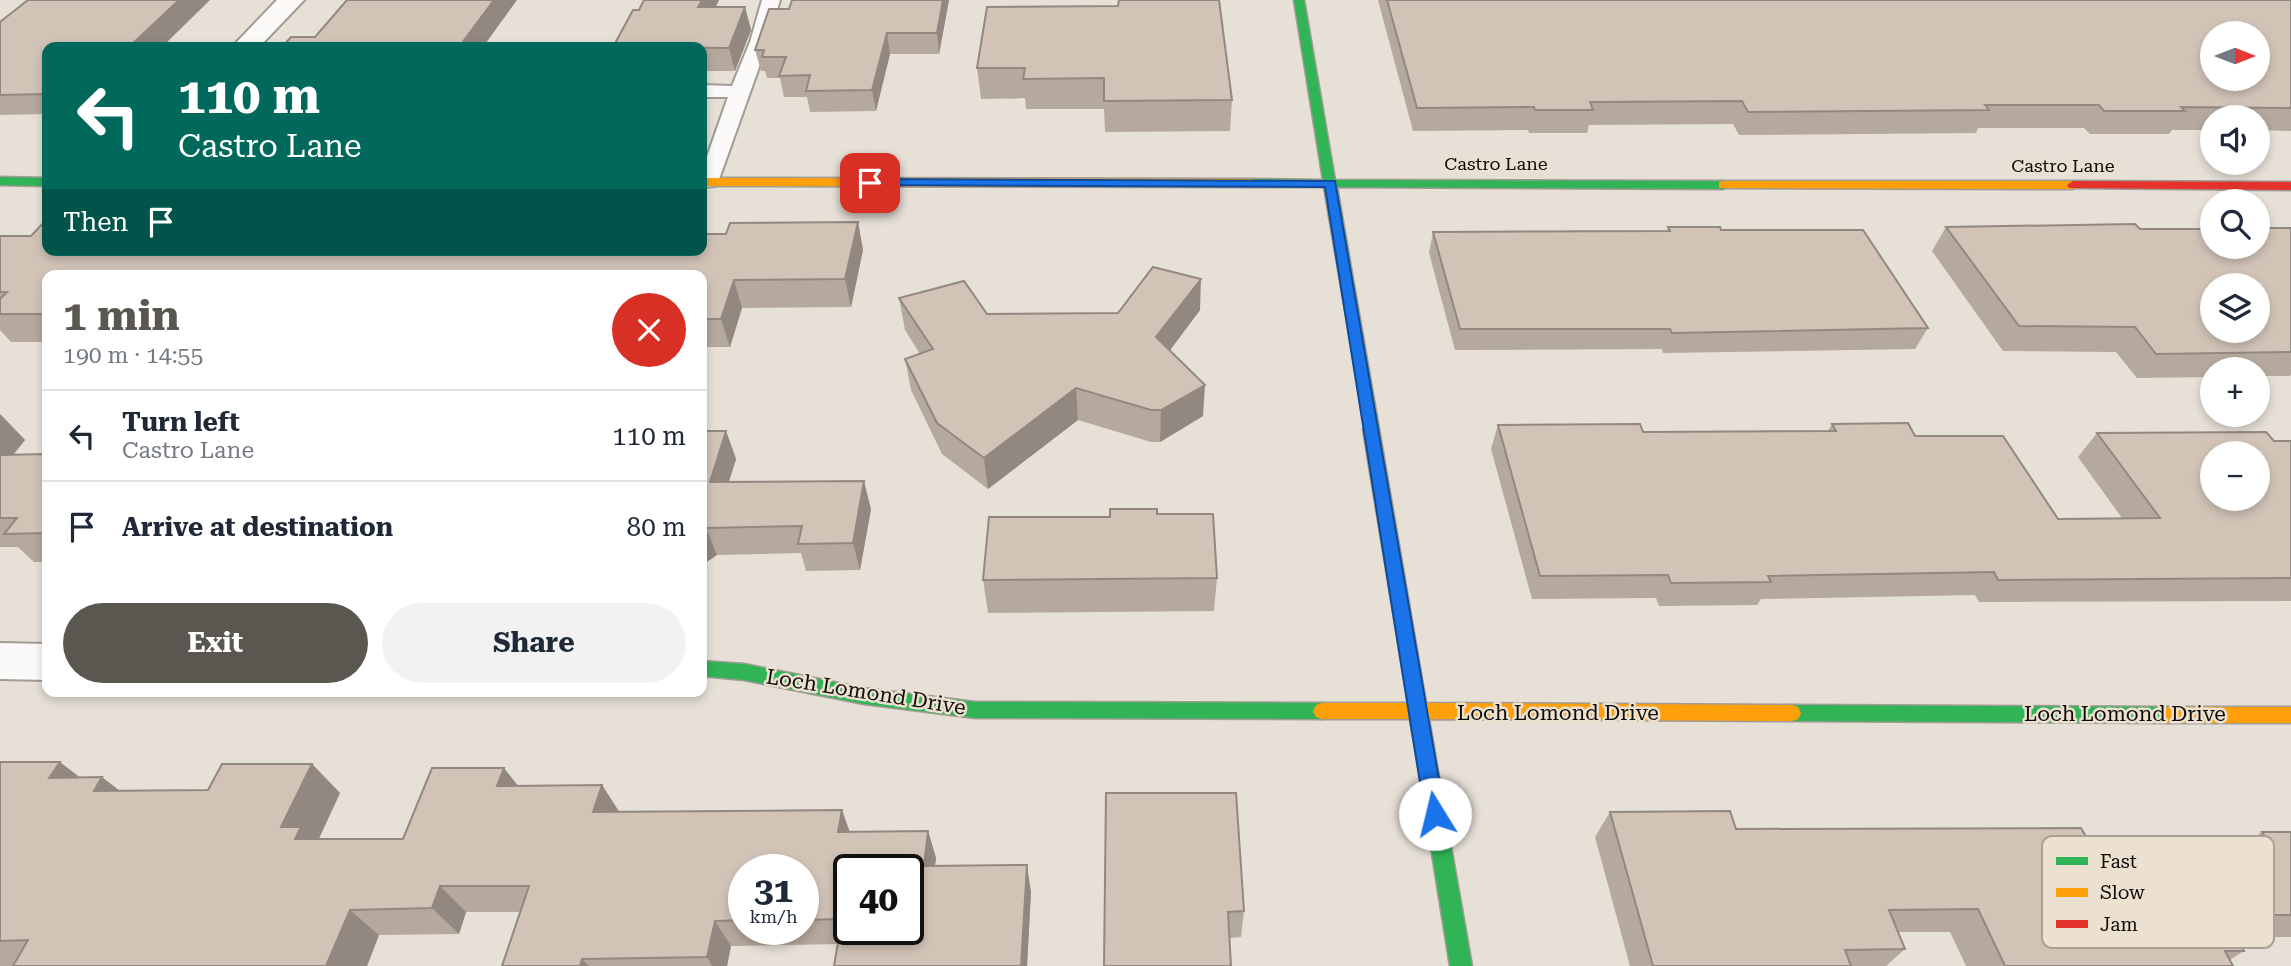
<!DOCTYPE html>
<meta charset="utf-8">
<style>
:root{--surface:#fff;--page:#f2f2f3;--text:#1f2937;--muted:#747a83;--line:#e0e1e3;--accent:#5a5650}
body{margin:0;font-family:"Roboto Serif",serif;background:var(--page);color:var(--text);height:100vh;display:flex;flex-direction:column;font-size:26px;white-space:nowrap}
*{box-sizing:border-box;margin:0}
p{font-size:23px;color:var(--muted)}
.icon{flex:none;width:38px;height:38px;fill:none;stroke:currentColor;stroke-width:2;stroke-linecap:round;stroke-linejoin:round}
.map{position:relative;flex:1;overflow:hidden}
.sheet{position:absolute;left:42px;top:270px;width:665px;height:427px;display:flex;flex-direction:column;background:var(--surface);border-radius:14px;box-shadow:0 4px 10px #0003}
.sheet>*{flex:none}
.top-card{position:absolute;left:42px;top:42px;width:665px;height:214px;border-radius:14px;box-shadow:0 4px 10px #0003;background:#00695c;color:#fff;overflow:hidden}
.needle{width:46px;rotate:90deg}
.controls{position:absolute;left:2200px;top:21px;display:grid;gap:14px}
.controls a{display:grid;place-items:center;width:70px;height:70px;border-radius:50%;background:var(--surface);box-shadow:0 4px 10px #0003;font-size:35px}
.speed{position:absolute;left:728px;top:854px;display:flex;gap:14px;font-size:35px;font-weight:700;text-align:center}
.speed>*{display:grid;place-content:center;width:91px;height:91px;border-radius:50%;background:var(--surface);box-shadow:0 4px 10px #0003;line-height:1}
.speed small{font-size:18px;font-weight:400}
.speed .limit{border:4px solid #111;border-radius:10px;background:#fff;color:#111}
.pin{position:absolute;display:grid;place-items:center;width:60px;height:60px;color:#fff;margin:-30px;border-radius:14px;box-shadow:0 4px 10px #0006}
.me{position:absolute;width:77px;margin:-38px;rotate:351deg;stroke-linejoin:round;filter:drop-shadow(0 0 5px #0008)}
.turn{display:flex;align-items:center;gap:24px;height:147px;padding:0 21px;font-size:32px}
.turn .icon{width:91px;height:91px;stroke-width:2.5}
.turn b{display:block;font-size:49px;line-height:60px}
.then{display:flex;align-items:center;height:66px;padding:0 21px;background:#0003;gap:14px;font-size:26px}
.round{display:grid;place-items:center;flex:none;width:74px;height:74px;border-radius:37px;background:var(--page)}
.overview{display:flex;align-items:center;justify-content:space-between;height:119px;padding:0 21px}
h1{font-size:42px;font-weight:700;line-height:52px;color:var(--accent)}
.button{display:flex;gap:14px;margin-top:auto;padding:14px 21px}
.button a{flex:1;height:80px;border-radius:42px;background:var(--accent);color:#fff;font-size:28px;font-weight:700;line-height:80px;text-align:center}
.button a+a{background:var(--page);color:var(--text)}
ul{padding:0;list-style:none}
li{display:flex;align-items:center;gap:21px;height:91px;padding:0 21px;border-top:2px solid var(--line)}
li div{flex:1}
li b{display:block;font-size:26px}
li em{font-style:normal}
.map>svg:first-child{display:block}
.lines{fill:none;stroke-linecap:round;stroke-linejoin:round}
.lane-casing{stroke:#a09c95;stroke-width:4}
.street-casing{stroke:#a09c95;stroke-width:4}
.fast-casing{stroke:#a09c95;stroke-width:3}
.slow-casing{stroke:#a09c95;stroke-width:3}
.jam-casing{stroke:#a09c95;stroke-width:3}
.lane{fill:#fbfaf9;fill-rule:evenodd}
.street{fill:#fbfaf9;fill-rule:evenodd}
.fast{fill:#30b455;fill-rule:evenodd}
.slow{fill:#ff9f0a;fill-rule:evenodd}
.jam{fill:#e5322d;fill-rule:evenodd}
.wall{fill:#b5a89d;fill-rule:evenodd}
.shaded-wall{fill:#938880}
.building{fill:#d2c3b7;stroke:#938880;stroke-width:2;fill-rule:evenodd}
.route{fill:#1a73e8;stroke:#114b97;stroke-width:2}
.labels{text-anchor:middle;stroke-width:5;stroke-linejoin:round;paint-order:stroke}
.far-street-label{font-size:18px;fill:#0f0b07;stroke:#ece1d1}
.street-label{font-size:21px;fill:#0f0b07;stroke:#ece1d1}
.key{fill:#ece1d1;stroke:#aaa194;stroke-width:2}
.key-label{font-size:19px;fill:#0f0b07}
</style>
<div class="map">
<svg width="2291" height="966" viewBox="0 0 2291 966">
<rect width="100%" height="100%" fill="#e6e0d7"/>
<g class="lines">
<defs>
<polygon id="lane" points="762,0 780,0 768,42 718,182 715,186 702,187 702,171 728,97 702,97 702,85 732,86 750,42"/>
<g id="street">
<polygon points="277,0 304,0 259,47 232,47"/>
<polygon points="0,643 47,644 47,680 0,679"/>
</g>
<g id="fast">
<polygon points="1294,0 1304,0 1335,180 1723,181 1729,185 1723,189 1337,187 1379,429 1371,434 1366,433 1324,187 1253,187 1247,183 1253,179 1323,180"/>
<polygon points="0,177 47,178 47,186 0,185"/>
<polygon points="702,661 744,664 864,688 975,702 1322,703 1328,705 1331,711 1328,717 1322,719 975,718 864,704 744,680 702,676"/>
<polygon points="1792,705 2169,707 2176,709 2178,715 2176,721 2169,723 1792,721 1786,719 1783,713 1786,707"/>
<polygon points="1440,832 1447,834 1450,841 1472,966 1450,966 1430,841 1433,834"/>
</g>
<g id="slow">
<polygon points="702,178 1253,179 1259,183 1253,187 702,186"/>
<polygon points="1723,181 2073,181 2079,185 2073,189 1719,188 1719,182"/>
<polygon points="1371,424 1379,429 1426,703 1792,705 1798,707 1801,713 1798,719 1792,721 1429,719 1450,841 1447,848 1440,850 1433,848 1410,719 1322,719 1316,717 1313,711 1316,705 1322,703 1408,703 1363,429"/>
<polygon points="2169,707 2291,707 2291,723 2169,723 2162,721 2160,715 2162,709"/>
</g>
<polygon id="jam" points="2073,181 2291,182 2291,190 2069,188 2067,185"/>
</defs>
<!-- lane casing -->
<use href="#lane" class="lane-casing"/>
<!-- street casing -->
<use href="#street" class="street-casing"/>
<!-- fast casing -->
<use href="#fast" class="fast-casing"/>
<!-- slow casing -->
<use href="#slow" class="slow-casing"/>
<!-- jam casing -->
<use href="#jam" class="jam-casing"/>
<!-- lane -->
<use href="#lane" class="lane"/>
<!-- street -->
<use href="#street" class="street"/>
<!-- fast -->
<use href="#fast" class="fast"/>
<!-- slow -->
<use href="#slow" class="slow"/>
<!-- jam -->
<use href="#jam" class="jam"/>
</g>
<!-- wall -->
<g class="wall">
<polygon points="210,0 47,47 47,114 0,115 0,22"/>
<polygon points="792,0 949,0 939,54 890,54 876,111 810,112 807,97 784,97 780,78 767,78 765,71 761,71 755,50 789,9"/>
<polygon points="1378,0 2291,0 2291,131 2258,130 2258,117 2212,117 2212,130 2172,130 2169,134 2090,134 2084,128 1978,128 1976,133 1739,135 1733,124 1589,125 1587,133 1529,133 1528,130 1413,131"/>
<polygon points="715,7 745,7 751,30 735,71 702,71 702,47"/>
<polygon points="987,7 1232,100 1230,131 1105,132 1104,109 1026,109 1025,98 981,99 977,68"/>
<polygon points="858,222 863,250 851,307 742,308 730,347 705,347 702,358 702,275 47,275 47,342 11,342 0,330 0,236 31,236 118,250 116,252 191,252 193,250 468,250 466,253 554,253 726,234"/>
<polygon points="1668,227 1721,230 1928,328 1915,349 1663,353 1662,349 1455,350 1429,253 1433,232 1667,231"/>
<polygon points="1946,227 2140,229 2291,228 2291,374 2290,376 2258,376 2258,369 2212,369 2212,377 2137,378 2116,352 2003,351 1932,251"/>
<polygon points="899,298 987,314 1118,313 1200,310 1170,350 1203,416 1160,442 1151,442 1078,420 988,489 942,454 911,390 905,359 920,354 905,330"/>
<polygon points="0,414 25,440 13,455 47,454 47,562 34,562 18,547 0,547"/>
<polygon points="1832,424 1915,436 2058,519 2122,518 2078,457 2097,433 2274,441 2291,441 2291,601 1979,602 1975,595 1761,599 1757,605 1659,606 1656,598 1532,599 1491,449 1498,425 1643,432 1828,431"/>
<polygon points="702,431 726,431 736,459 729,482 871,509 860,570 806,571 801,553 717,555 702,565"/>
<polygon points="1157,514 1217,578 1214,611 988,613 983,580 1110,517"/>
<path d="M0 763 119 791 208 790 312 764 340 793 319 839H403L518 786 602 785 619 812 850 832 928 831 936 858 935 866 1031 892 1027 966H834L838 944 731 946 727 966H502L520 912H466L459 934 379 935 367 966H0ZM744 870H803V929H744Z"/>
<polygon points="1106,793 1244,911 1241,937 1229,938"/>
<polygon points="1610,812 1736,829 2087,838 2255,837 2262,832 2291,832 2291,937 2236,937 2244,951 2230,960 2233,966 1966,966 1950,932 1898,932 1905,949 1886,966 1630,966 1595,837"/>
</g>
<!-- shaded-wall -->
<g class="shaded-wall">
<polygon points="179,0 210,0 162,47 129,47"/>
<polygon points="494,0 517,0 483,47 459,47"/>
<polygon points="702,0 719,0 705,30 698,7"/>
<polygon points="943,0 949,0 939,54 937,33"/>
<polygon points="745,7 751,30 735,71 729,48"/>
<polygon points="887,33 890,54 876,111 872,90"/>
<polygon points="858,222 863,250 851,307 845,279"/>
<polygon points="81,250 118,250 107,263 79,252"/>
<polygon points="437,250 468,250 454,275 436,253"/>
<polygon points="1201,279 1200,310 1156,369 1156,337"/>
<polygon points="734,280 742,308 730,347 721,319"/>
<polygon points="702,337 705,347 702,358"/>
<polygon points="1205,385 1203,416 1160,442 1161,410"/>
<polygon points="1076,388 1078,420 988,489 984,458"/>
<polygon points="0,414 25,440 0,471"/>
<polygon points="726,431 736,459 720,509 710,482"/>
<polygon points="864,481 871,509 860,570 853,543"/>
<polygon points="706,528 717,555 702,565 702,530"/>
<polygon points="60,762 95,789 102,777 138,805 49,778"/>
<polygon points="312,764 340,793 317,842 325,866 281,827"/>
<polygon points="504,768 526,796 497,786"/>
<polygon points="602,785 620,813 593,812"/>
<polygon points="842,810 852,838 838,832"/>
<polygon points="928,831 936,858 931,893 924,866"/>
<polygon points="1027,865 1031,892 1027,966 1021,966"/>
<polygon points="440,886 466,912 459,934 432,908"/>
<polygon points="350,910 379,935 367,966 326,966"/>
<polygon points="715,921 731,946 727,966 712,966 707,957"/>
<polygon points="582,959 589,966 580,966"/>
</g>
<!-- building -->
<g class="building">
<polygon points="28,0 179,0 129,47 47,47 47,94 0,95 0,22"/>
<polygon points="347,0 494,0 459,47 282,47 291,37 315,37"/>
<polygon points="644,0 702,0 698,7 745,7 729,48 613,47 633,10 639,10"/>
<polygon points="792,0 943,0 937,33 887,33 872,90 806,91 810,75 779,76 786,57 762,57 764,50 755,50 769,9 789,9"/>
<polygon points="1119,0 1219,0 1232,100 1104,101 1104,78 1023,79 1025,68 977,68 987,7 1118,6"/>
<path d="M1387 0H2291V108L2181 107 2185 111H2104L2099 105H1985L1989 110 1748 112 1742 101 1590 102 1593 110H1535L1534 107 1417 108ZM2212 33H2258V79H2212Z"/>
<polygon points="47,219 47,250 81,250 79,252 191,252 193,250 437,250 436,253 554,253 555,250 702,250 702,234 726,234 730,223 858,222 845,279 734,280 721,319 702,319 702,275 47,275 47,314 0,314 0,299 7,292 0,292 0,236 31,236"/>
<path d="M2135 224 2140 229H2212V247H2258V228H2291V352L2156 354 2135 327 2019 326 1946 227ZM2212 285H2258V331H2212Z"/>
<polygon points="1668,227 1720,227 1721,230 1863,230 1928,328 1672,333 1670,329 1460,329 1433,232 1670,231"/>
<polygon points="1153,267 1201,279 1156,337 1205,385 1161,410 1151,410 1076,388 984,458 937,423 905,359 933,349 899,298 964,281 987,314 1118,313"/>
<path d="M1908 423 1915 436H2003L2058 519 2160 518 2097 433 2266 432 2274 441H2291V578L1998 580 1994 572 1768 576 1771 582 1671 583 1668 575 1540 576 1498 425 1640 424 1643 432 1836 431 1832 424ZM2212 453H2258V499H2212Z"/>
<polygon points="702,431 726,431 710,482 864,481 853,543 798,544 802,526 706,528 702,530"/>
<polygon points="47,454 47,533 4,534 17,518 0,518 0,455"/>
<polygon points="1110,509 1157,509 1157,514 1213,514 1217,578 983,580 989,517 1110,517"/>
<path d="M0 762H60L49 778 102 777 94 791 208 790 222 764H312L281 827H301L295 839H403L432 768H504L497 786 602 785 593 812 842 810 838 832 928 831 924 866 1027 865 1021 966H834L842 919 803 920V870H744V920L715 921 707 957 582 959 580 966H502L529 886H440L432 908 350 910 326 966H13L28 940 0 941ZM849 870H908V929H849Z"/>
<polygon points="1106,793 1236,793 1244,911 1228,912 1231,966 1104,966"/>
<polygon points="1730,811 1736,829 2081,828 2087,838 2265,837 2262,832 2291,832 2291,915 2222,915 2244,951 2225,951 2233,966 2005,966 1978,909 1889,910 1905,949 1845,950 1851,966 1653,966 1610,812"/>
</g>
<!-- route -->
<polygon class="route" points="870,179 1335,181 1445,814 1442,820 1435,823 1428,820 1425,814 1325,187 866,185 866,180"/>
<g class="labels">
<!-- far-street labels -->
<g class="far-street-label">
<text x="1496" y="170">Castro Lane</text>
<text x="2063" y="172">Castro Lane</text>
</g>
<!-- street labels -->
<g class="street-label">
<text transform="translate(866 692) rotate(9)" y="7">Loch Lomond Drive</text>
<text x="1558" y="720">Loch Lomond Drive</text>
<text x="2125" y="721">Loch Lomond Drive</text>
</g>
</g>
<!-- legend -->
<rect x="2042" y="836" width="232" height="112" rx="10" class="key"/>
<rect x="2056" y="857" width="32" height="8" fill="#30b455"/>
<rect x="2056" y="888" width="32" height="9" fill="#ff9f0a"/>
<rect x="2056" y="920" width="32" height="8" fill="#e5322d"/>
<g class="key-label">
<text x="2100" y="868">Fast</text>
<text x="2100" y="899">Slow</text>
<text x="2100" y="931">Jam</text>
</g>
</svg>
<div class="controls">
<a><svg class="needle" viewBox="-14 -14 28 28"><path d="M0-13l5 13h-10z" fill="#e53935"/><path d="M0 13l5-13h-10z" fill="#747a83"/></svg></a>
<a><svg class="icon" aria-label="sound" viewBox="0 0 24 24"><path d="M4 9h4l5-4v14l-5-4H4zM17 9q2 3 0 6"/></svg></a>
<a><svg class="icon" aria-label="search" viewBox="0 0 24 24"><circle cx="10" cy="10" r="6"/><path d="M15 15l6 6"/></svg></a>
<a><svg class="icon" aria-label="layers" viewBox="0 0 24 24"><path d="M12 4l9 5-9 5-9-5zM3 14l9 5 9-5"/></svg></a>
<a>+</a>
<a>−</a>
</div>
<div class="speed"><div>31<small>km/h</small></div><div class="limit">40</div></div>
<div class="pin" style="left:870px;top:183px;background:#d93025"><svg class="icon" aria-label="arrive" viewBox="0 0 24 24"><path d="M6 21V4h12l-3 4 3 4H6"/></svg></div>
<svg class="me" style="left:1435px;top:814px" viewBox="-20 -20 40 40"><circle r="19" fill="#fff"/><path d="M0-13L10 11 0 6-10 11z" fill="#1a73e8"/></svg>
<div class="top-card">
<div class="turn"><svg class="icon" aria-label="left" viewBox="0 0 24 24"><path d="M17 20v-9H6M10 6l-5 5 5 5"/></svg><div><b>110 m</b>Castro Lane</div></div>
<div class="then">Then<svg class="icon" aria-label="arrive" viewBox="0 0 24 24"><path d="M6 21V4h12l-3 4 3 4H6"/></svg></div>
</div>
<section class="sheet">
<div class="overview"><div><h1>1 min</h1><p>190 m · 14:55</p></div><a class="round" style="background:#d93025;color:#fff"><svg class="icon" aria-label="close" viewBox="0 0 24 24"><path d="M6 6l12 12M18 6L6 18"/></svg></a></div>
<ul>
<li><svg class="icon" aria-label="left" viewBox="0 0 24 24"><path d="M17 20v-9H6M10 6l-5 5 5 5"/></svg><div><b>Turn left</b><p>Castro Lane</p></div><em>110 m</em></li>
<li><svg class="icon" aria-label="arrive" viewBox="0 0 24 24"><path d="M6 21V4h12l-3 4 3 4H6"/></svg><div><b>Arrive at destination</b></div><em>80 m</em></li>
</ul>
<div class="button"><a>Exit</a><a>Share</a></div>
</section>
</div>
